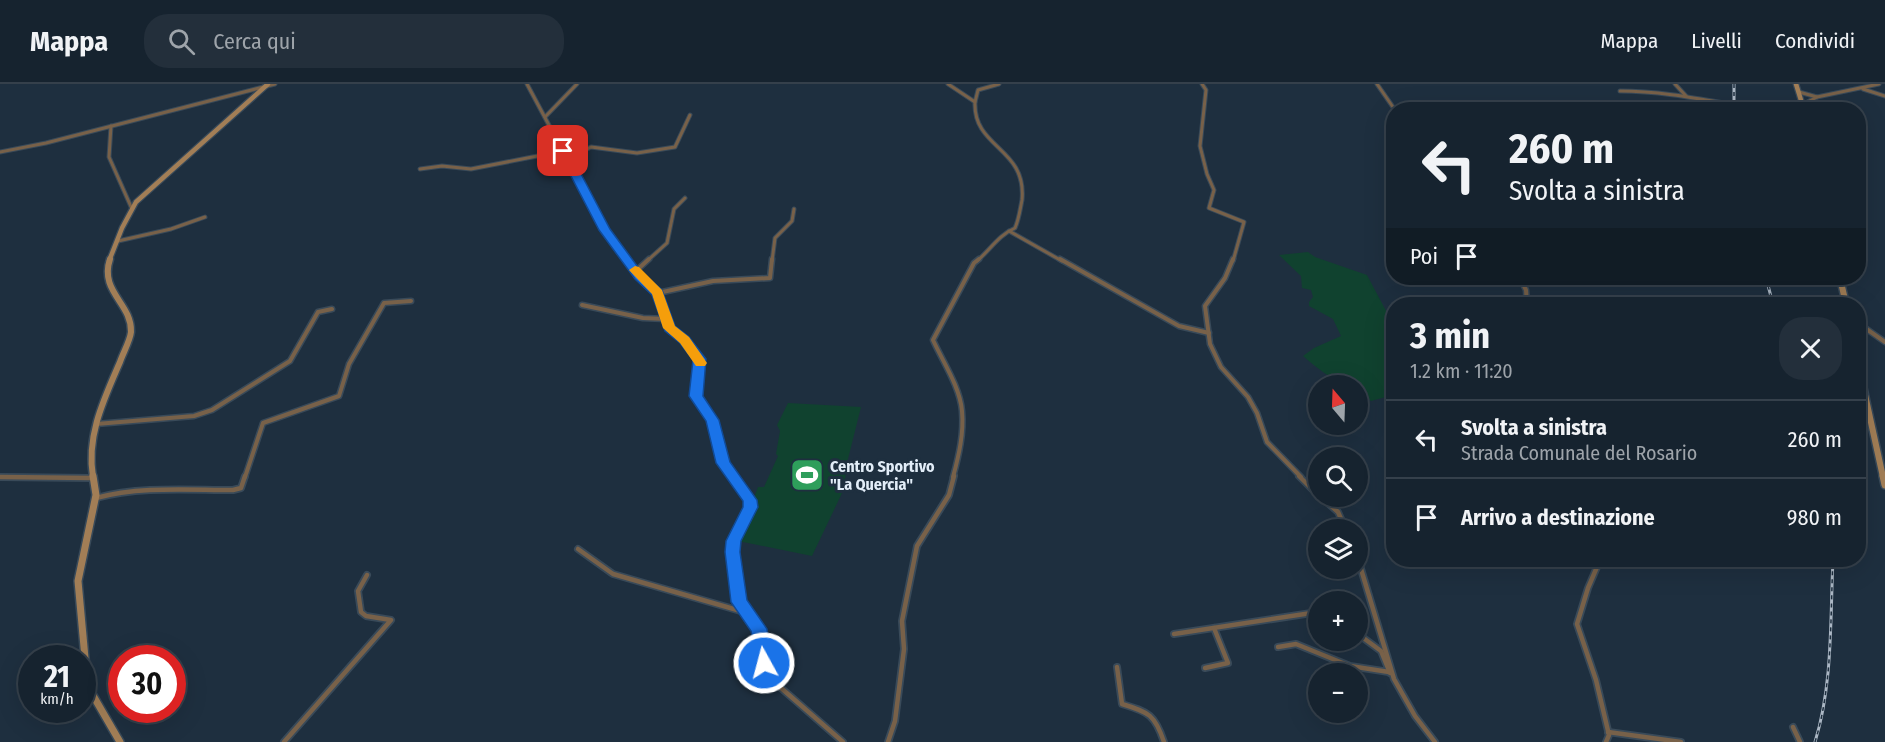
<!DOCTYPE html>
<html lang="it">
<meta charset="utf-8">
<style>
:root{--surface:#16232f;--page:#232f3b;--text:#f1f3f6;--muted:#9ea4aa;--line:#35404b}
body{margin:0;font-family:"Fira Sans Condensed",sans-serif;background:var(--page);color:var(--text);height:100vh;display:flex;flex-direction:column;font-size:22px;white-space:nowrap}
*{box-sizing:border-box;margin:0}
p{font-size:20px;color:var(--muted)}
.icon{flex:none;width:33px;height:33px;fill:none;stroke:currentColor;stroke-width:2;stroke-linecap:round;stroke-linejoin:round}
.map{position:relative;flex:1;overflow:hidden}
.details{position:absolute;left:1386px;top:213px;width:480px;height:270px;display:flex;flex-direction:column;background:var(--surface);border-radius:24px;box-shadow:0 6px 24px #0002,0 0 0 2px var(--line)}
.details>*{flex:none}
.hud{position:absolute;left:1386px;top:18px;width:480px;height:183px;border-radius:24px;box-shadow:0 6px 24px #0002,0 0 0 2px var(--line);background:#16232f;color:var(--text);overflow:hidden}
.needle{width:39px;rotate:341deg}
.buttons{position:absolute;left:1308px;top:291px;display:grid;gap:12px}
.buttons a{display:grid;place-items:center;width:60px;height:60px;border-radius:50%;background:var(--surface);box-shadow:0 6px 24px #0002,0 0 0 2px var(--line);font-size:30px}
.speed{position:absolute;left:18px;top:561px;display:flex;gap:12px;font-size:30px;font-weight:700;text-align:center}
.speed>*{display:grid;place-content:center;width:78px;height:78px;border-radius:50%;background:var(--surface);box-shadow:0 6px 24px #0002,0 0 0 2px var(--line);line-height:1}
.speed small{font-size:15px;font-weight:400}
.speed .limit{border:9px solid #d22;background:#fff;color:#111}
.pin{position:absolute;display:grid;place-items:center;width:51px;height:51px;color:#fff;margin:-26px;border-radius:12px;box-shadow:0 3px 9px #0006}
.me{position:absolute;width:66px;margin:-33px;rotate:353deg;stroke-linejoin:round;filter:drop-shadow(0 0 4px #0008)}
.turn{display:flex;align-items:center;gap:21px;height:126px;padding:0 24px;font-size:27px}
.turn .icon{width:78px;height:78px;stroke-width:2.5}
.turn b{display:block;font-size:42px;line-height:51px}
.then{display:flex;align-items:center;height:57px;padding:0 24px;background:#0003;gap:12px;font-size:22px}
.round{display:grid;place-items:center;flex:none;width:63px;height:63px;border-radius:24px;background:var(--page)}
.summary{display:flex;align-items:center;justify-content:space-between;height:102px;padding:0 24px}
h1{font-size:36px;font-weight:700;line-height:45px}
ul{padding:0;list-style:none}
li{display:flex;align-items:center;gap:18px;height:78px;padding:0 24px;border-top:2px solid var(--line)}
li div{flex:1}
li b{display:block;font-size:22px}
li em{font-style:normal}
header{display:flex;align-items:center;gap:36px;box-sizing:border-box;height:84px;padding:0 30px;background:var(--surface);border-bottom:2px solid var(--line)}
header strong{font-size:28px}
nav{display:flex;gap:33px;margin-inline-start:auto;font-size:21px}
.search{width:420px;height:54px;background:var(--page);display:flex;align-items:center;gap:15px;box-sizing:border-box;padding:0 21px;border-radius:24px;color:var(--muted);font-size:22px}
.map>svg:first-child{display:block}
.green{fill:#10422f}
.lines{fill:none;stroke-linecap:round;stroke-linejoin:round}
.street-far2-casing{stroke:#394a59;stroke-width:5}
.street-far1-casing{stroke:#394a59;stroke-width:7}
.street-casing{stroke:#394a59;stroke-width:8}
.secondary-far2-casing{stroke:#394a59;stroke-width:7}
.secondary-far1-casing{stroke:#394a59;stroke-width:9}
.secondary-casing{stroke:#394a59;stroke-width:10}
.street-far2{stroke:#786149;stroke-width:3}
.street-far1{stroke:#786149;stroke-width:4}
.street{stroke:#786149;stroke-width:4.5}
.secondary-far2{stroke:#a27e56;stroke-width:4.5}
.secondary-far1{stroke:#a27e56;stroke-width:6}
.secondary{stroke:#a27e56;stroke-width:7}
.rail-casing{stroke:#abb7c4;stroke-width:3}
.rail{stroke:#1e2f3f;stroke-width:1.5;stroke-dasharray:4;stroke-linecap:butt}
.route{fill:#1a73e8;stroke:#114b97;stroke-width:1.5}
.slow{fill:#f59e0b}
.labels{text-anchor:middle;stroke-width:6;stroke-linejoin:round;paint-order:stroke}
.poi-label{font-size:16px;font-weight:bold;fill:#e2edf8;stroke:#1e2f3f;text-anchor:start}
</style>
<header>
<strong>Mappa</strong>
<div class="search"><svg class="icon" aria-label="search" viewBox="0 0 24 24"><circle cx="10" cy="10" r="6"/><path d="M15 15l6 6"/></svg>Cerca qui</div>
<nav><a>Mappa</a><a>Livelli</a><a>Condividi</a></nav>
</header>
<div class="map">
<svg width="1885" height="658" viewBox="0 0 1885 658">
<rect width="100%" height="100%" fill="#1e2f3f"/>
<!-- green -->
<g class="green">
<path d="M1308 168 1315 173 1367 191 1393 240V311L1371 317 1358 307V302C1338 302 1317 284 1303 272L1314 264 1341 252 1333 235 1309 222V218L1313 213 1311 206 1302 204 1301 192 1279 171Z"/>
<polygon points="788,319 861,323 847,379 844,405 812,472 738,457 758,403 764,403 778,372 776,370 780,347 777,341"/>
</g>
<g class="lines">
<defs>
<g id="street-far2">
<polyline points="527,0 605,146 628,177"/>
<path d="M948 0 975 18C973 65 1027 63 1022 116 1020 126 1019 135 1015 144 999 151 990 166 977 177"/>
<polyline points="1202,0 1206,6 1200,62 1207,90 1214,106 1209,124 1244,138 1233,177"/>
<polyline points="1377,0 1395,26"/>
<polyline points="1675,0 1686,12"/>
<polyline points="1863,5 1885,12"/>
<path d="M1620 7C1669 7 1718 19 1767 26"/>
<polyline points="1799,8 1817,13 1802,21"/>
<polyline points="1817,13 1879,0"/>
<polyline points="975,18 978,6 999,0"/>
<polyline points="545,33 577,0"/>
<polyline points="111,42 109,73 132,125"/>
<polyline points="0,68 46,59 275,0"/>
<polyline points="567,75 591,63 637,69 675,63 690,31"/>
<polyline points="420,85 442,82 471,85 563,67"/>
<polyline points="1009,147 1062,177"/>
<polyline points="118,157 171,145 205,133"/>
<polyline points="647,177 667,159 674,125 685,114"/>
<polyline points="772,177 775,154 792,137 794,125"/>
</g>
<g id="street-far1">
<polyline points="627,175 639,192 658,209 670,244 684,256 700,277 696,312 712,336 724,379 734,393"/>
<polyline points="1060,175 1179,242 1209,249"/>
<polyline points="1233,175 1225,194 1205,222 1210,260 1221,283 1248,313 1257,329 1267,358 1301,393"/>
<polyline points="636,187 649,175"/>
<polyline points="1520,194 1526,206 1527,220"/>
<polyline points="658,209 713,197 770,194 772,175"/>
<polyline points="582,221 643,234 666,235"/>
<polyline points="1858,239 1885,258"/>
<polyline points="96,340 194,332 212,326 290,277 318,228 332,225"/>
<polyline points="245,393 263,339 339,312 349,280 384,219 411,217"/>
<path d="M953 393C959 371 964 349 962 327 960 303 943 278 933 256L974 179 979 175"/>
</g>
<g id="street">
<polyline points="733,392 750,416 750,423 733,461 739,518 759,545 762,575 773,597 843,658"/>
<polyline points="1299,392 1318,411"/>
<polyline points="0,393 92,394"/>
<polyline points="1320,412 1338,428 1346,446"/>
<path d="M96 414C140 402 187 406 233 406L241 404 245 392"/>
<polyline points="578,465 613,490 744,528"/>
<polyline points="1358,475 1394,595 1415,632 1435,658"/>
<polyline points="1600,476 1588,504 1577,540 1596,596 1609,651 1606,658"/>
<polyline points="1174,550 1318,528"/>
<polyline points="1358,550 1381,567 1390,589"/>
<polyline points="1278,563 1296,560 1350,582 1389,588"/>
<path d="M1117 583 1122 620C1149 628 1155 631 1164 658"/>
<polyline points="1205,584 1228,579 1214,544"/>
<polyline points="1793,643 1800,658"/>
<polyline points="1608,648 1681,658"/>
<polyline points="284,658 391,536 366,532 361,528 358,507 367,491"/>
<polyline points="888,658 895,637 904,565 902,537 917,462 949,411 954,392"/>
</g>
<g id="secondary-far2">
<polyline points="1796,0 1804,26"/>
<polyline points="109,177 122,144 136,118 268,0"/>
</g>
<g id="secondary-far1">
<polyline points="1840,194 1846,220"/>
<polyline points="1858,279 1883,393"/>
<path d="M93 393C86 352 104 315 120 278 123 269 130 257 131 248 132 219 99 208 110 175"/>
</g>
<g id="secondary">
<polyline points="93,392 96,411 78,497 87,596 91,608 120,658"/>
<polyline points="1883,392 1885,401"/>
</g>
</defs>
<!-- street-far2 casing -->
<use href="#street-far2" class="street-far2-casing"/>
<!-- street-far1 casing -->
<use href="#street-far1" class="street-far1-casing"/>
<!-- street casing -->
<use href="#street" class="street-casing"/>
<!-- secondary-far2 casing -->
<use href="#secondary-far2" class="secondary-far2-casing"/>
<!-- secondary-far1 casing -->
<use href="#secondary-far1" class="secondary-far1-casing"/>
<!-- secondary casing -->
<use href="#secondary" class="secondary-casing"/>
<!-- street-far2 -->
<use href="#street-far2" class="street-far2"/>
<!-- street-far1 -->
<use href="#street-far1" class="street-far1"/>
<!-- street -->
<use href="#street" class="street"/>
<!-- secondary-far2 -->
<use href="#secondary-far2" class="secondary-far2"/>
<!-- secondary-far1 -->
<use href="#secondary-far1" class="secondary-far1"/>
<!-- secondary -->
<use href="#secondary" class="secondary"/>
<defs>
<g id="rail">
<polyline points="1734,0 1734,26"/>
<polyline points="1766,194 1773,220"/>
<path d="M1815 658C1833 600 1830 536 1833 476"/>
</g>
</defs>
<!-- rail casing -->
<use href="#rail" class="rail-casing"/>
<!-- rail -->
<use href="#rail" class="rail"/>
</g>
<!-- route -->
<polygon class="route" points="563,64 569,67 610,145 643,190 662,206 675,242 689,253 706,275 703,312 719,336 730,378 757,416 758,423 741,457 740,468 747,516 767,545 772,579 769,584 764,586 758,584 751,547 731,518 725,468 726,457 743,423 743,417 716,379 706,337 689,312 693,276 680,259 665,247 652,211 635,195 599,146 558,67"/>
<!-- slow -->
<polygon class="slow" points="635,182 639,183 662,206 675,242 689,253 707,279 705,282 696,282 680,259 663,244 652,210 629,186"/>
<!-- icons -->
<defs>
<symbol id="stadium-square" viewBox="-11 -11 22 22"><rect x="-9" y="-9" width="18" height="18" rx="4" fill="#2e9e5b" stroke="#1e2f3f"/><path d="M0-5a6.5 5 0 1 0 0 10a6.5 5 0 1 0 0-10ZM-3.5-1.8h7v3.6h-7Z" fill="#fff"/></symbol>
</defs>
<g fill-rule="evenodd">
<use href="#stadium-square" x="788" y="372" width="38" height="38"/>
</g>
<g class="labels">
<!-- poi labels -->
<g class="poi-label">
<text x="830" y="388">Centro Sportivo<tspan x="830" dy="18">"La Quercia"</tspan></text>
</g>
</g>
</svg>
<div class="buttons">
<a><svg class="needle" viewBox="-14 -14 28 28"><path d="M0-13l5 13h-10z" fill="#e53935"/><path d="M0 13l5-13h-10z" fill="#9ea4aa"/></svg></a>
<a><svg class="icon" aria-label="search" viewBox="0 0 24 24"><circle cx="10" cy="10" r="6"/><path d="M15 15l6 6"/></svg></a>
<a><svg class="icon" aria-label="layers" viewBox="0 0 24 24"><path d="M12 4l9 5-9 5-9-5zM3 14l9 5 9-5"/></svg></a>
<a>+</a>
<a>−</a>
</div>
<div class="speed"><div>21<small>km/h</small></div><div class="limit">30</div></div>
<div class="pin" style="left:563px;top:67px;background:#d93025"><svg class="icon" aria-label="arrive" viewBox="0 0 24 24"><path d="M6 21V4h12l-3 4 3 4H6"/></svg></div>
<svg class="me" style="left:764px;top:579px" viewBox="-20 -20 40 40"><circle r="17" fill="#1a73e8" stroke="#fff" stroke-width="3"/><path d="M0-11L8 9 0 5-8 9z" fill="#fff"/></svg>
<div class="hud">
<div class="turn"><svg class="icon" aria-label="left" viewBox="0 0 24 24"><path d="M17 20v-9H6M10 6l-5 5 5 5"/></svg><div><b>260 m</b>Svolta a sinistra</div></div>
<div class="then">Poi<svg class="icon" aria-label="arrive" viewBox="0 0 24 24"><path d="M6 21V4h12l-3 4 3 4H6"/></svg></div>
</div>
<section class="details">
<div class="summary"><div><h1>3 min</h1><p>1.2 km · 11:20</p></div><a class="round"><svg class="icon" aria-label="close" viewBox="0 0 24 24"><path d="M6 6l12 12M18 6L6 18"/></svg></a></div>
<ul>
<li><svg class="icon" aria-label="left" viewBox="0 0 24 24"><path d="M17 20v-9H6M10 6l-5 5 5 5"/></svg><div><b>Svolta a sinistra</b><p>Strada Comunale del Rosario</p></div><em>260 m</em></li>
<li><svg class="icon" aria-label="arrive" viewBox="0 0 24 24"><path d="M6 21V4h12l-3 4 3 4H6"/></svg><div><b>Arrivo a destinazione</b></div><em>980 m</em></li>
</ul>
</section>
</div>
